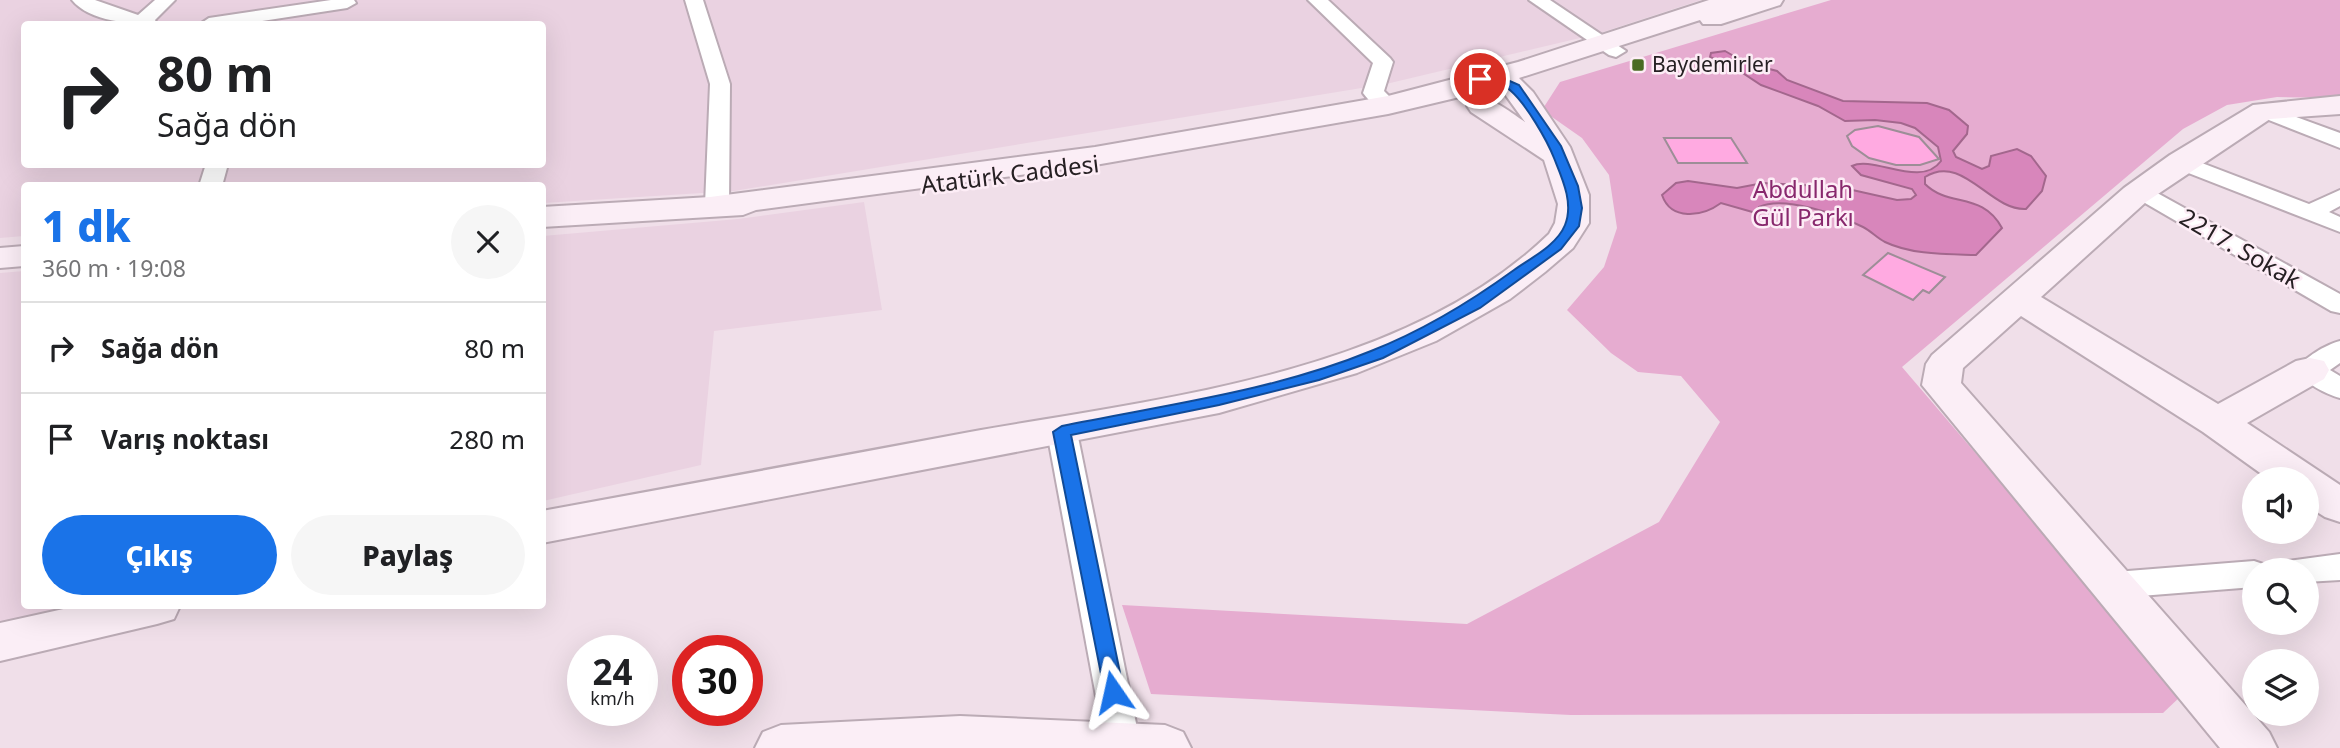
<!DOCTYPE html>
<html lang="tr">
<meta charset="utf-8">
<style>
:root{--surface:#fff;--page:#f6f6f6;--text:#202124;--muted:#757577;--line:#e0e0e0;--accent:#1a73e8}
body{margin:0;font-family:"Noto Sans",sans-serif;background:var(--page);color:var(--text);height:100vh;display:flex;flex-direction:column;font-size:26px;white-space:nowrap}
*{box-sizing:border-box;margin:0}
p{font-size:23px;color:var(--muted)}
.icon{flex:none;width:38px;height:38px;fill:none;stroke:currentColor;stroke-width:2;stroke-linecap:round;stroke-linejoin:round}
.map{position:relative;flex:1;overflow:hidden}
.drawer{position:absolute;left:21px;top:182px;width:525px;height:427px;display:flex;flex-direction:column;background:var(--surface);border-radius:7px;box-shadow:0 7px 28px #0002}
.drawer>*{flex:none}
.hud{position:absolute;left:21px;top:21px;width:525px;height:147px;border-radius:7px;box-shadow:0 7px 28px #0002;background:#fff;color:var(--text);overflow:hidden}
.buttons{position:absolute;left:2242px;top:467px;display:grid;gap:14px}
.buttons a{display:grid;place-items:center;width:77px;height:77px;border-radius:50%;background:var(--surface);box-shadow:0 7px 28px #0002;font-size:35px}
.speed{position:absolute;left:567px;top:635px;display:flex;gap:14px;font-size:35px;font-weight:700;text-align:center}
.speed>*{display:grid;place-content:center;width:91px;height:91px;border-radius:50%;background:var(--surface);box-shadow:0 7px 28px #0002;line-height:1}
.speed small{font-size:18px;font-weight:400}
.speed .limit{border:10px solid #d22;background:#fff;color:#111}
.pin{position:absolute;display:grid;place-items:center;width:60px;height:60px;color:#fff;margin:-30px;border:4px solid #fff;border-radius:50%;box-shadow:0 2px 7px #0007}
.me{position:absolute;width:77px;margin:-38px;rotate:349deg;stroke-linejoin:round;filter:drop-shadow(0 0 5px #0008)}
.turn{display:flex;align-items:center;gap:24px;height:147px;padding:0 21px;font-size:32px}
.turn .icon{width:91px;height:91px;stroke-width:2.5}
.turn b{display:block;font-size:49px;line-height:60px}
.round{display:grid;place-items:center;flex:none;width:74px;height:74px;border-radius:37px;background:var(--page)}
.head{display:flex;align-items:center;justify-content:space-between;height:119px;padding:0 21px}
h1{font-size:42px;font-weight:800;line-height:52px;color:var(--accent)}
.cta{display:flex;gap:14px;margin-top:auto;padding:14px 21px}
.cta a{flex:1;height:80px;border-radius:42px;background:var(--accent);color:#fff;font-size:28px;font-weight:800;line-height:80px;text-align:center}
.cta a+a{background:var(--page);color:var(--text)}
ul{padding:0;list-style:none}
li{display:flex;align-items:center;gap:21px;height:91px;padding:0 21px;border-top:2px solid var(--line)}
li div{flex:1}
li b{display:block;font-size:26px}
li em{font-style:normal}
.map>svg:first-child{display:block}
.built{fill:#ead2e1;fill-rule:evenodd}
.green{fill:#e6acd0}
.water{fill:#d886bb;stroke:#a3678d;stroke-width:2}
.building{fill:#ffaae1;stroke:#9d8e97;stroke-width:2}
.lines{fill:none;stroke-linecap:round;stroke-linejoin:round}
.street-casing{stroke:#bbabb5;stroke-width:4}
.secondary-casing{stroke:#bbabb5;stroke-width:4}
.street{fill:#fff;fill-rule:evenodd}
.secondary{fill:#fbeef6;fill-rule:evenodd}
.route{fill:#1a73e8;stroke:#114b97;stroke-width:2}
.poi-dot{fill:#496b23;stroke:#fdedf6;stroke-width:2.5}
.labels{text-anchor:middle;stroke-width:5;stroke-linejoin:round;paint-order:stroke}
.far-poi-label{font-size:21px;fill:#262023;stroke:#fdedf6;text-anchor:start}
.street-label{font-size:24px;fill:#262023;stroke:#fdedf6}
.park-label{font-size:24px;fill:#88286d;stroke:#fdedf6}
</style>
<div class="map">
<svg width="2340" height="748" viewBox="0 0 2340 748">
<rect width="100%" height="100%" fill="#f0dfe9"/>
<!-- built -->
<g class="built">
<path d="M0 0H1701L1597 34 1386 84 734 191 543 203 542 186H24V236L0 238ZM24 24H542V164H24Z"/>
<polygon points="864,202 882,310 714,331 701,465 543,501 543,236 738,219"/>
<polygon points="24,271 24,606 80,606 0,623 0,273"/>
</g>
<!-- green -->
<polygon class="green" points="1831,0 2340,0 2340,98 2277,97 2227,105 2183,129 1902,367 2182,695 2163,713 1571,715 1151,694 1122,605 1467,624 1659,522 1720,422 1681,376 1638,372 1611,353 1567,310 1604,267 1617,228 1609,175 1582,138 1542,110 1560,82"/>
<!-- water -->
<path class="water" d="M1725 51 1746 63 1777 71 1787 80 1843 101 1927 103 1949 110 1968 126 1967 134 1953 151 1956 157 1982 169 1989 166 1991 156 2017 149 2031 156 2046 176 2042 191 2026 209C1990 211 1963 153 1925 177V184C1949 208 1982 191 2002 228L1976 255C1947 254 1912 255 1885 242 1877 238 1871 231 1863 227 1839 215 1784 195 1759 207L1756 213 1721 203C1702 217 1671 221 1662 195L1676 183 1688 181 1737 188 1763 183 1839 187 1897 200 1911 199 1916 195 1912 189 1861 175 1852 166C1873 155 1921 189 1941 161L1938 147 1915 128 1901 123 1875 120 1845 121 1818 106 1761 85 1732 66 1710 57 1711 53Z"/>
<!-- building -->
<g class="building">
<polygon points="1878,126 1919,137 1939,159 1920,165 1896,165 1869,158 1852,146 1847,136 1855,130"/>
<polygon points="1664,138 1731,138 1747,163 1678,163"/>
<polygon points="1888,253 1945,277 1929,293 1923,290 1913,300 1863,275"/>
</g>
<g class="lines">
<defs>
<g id="street">
<path d="M72 0H95L138 15 155 0H175L155 20 157 24C131 24 90 22 72 0Z"/>
<polygon points="331,0 354,0 356,3 347,8 242,24 200,24 209,18"/>
<polygon points="685,0 703,0 730,84 729,205 725,210 709,210 705,205 710,84"/>
<path d="M1308 0H1328L1390 58 1393 62 1384 91 1398 105 1395 109C1382 113 1371 104 1363 93L1373 63Z"/>
<polygon points="1529,0 1550,0 1626,51 1616,57 1609,55"/>
<polygon points="2263,105 2340,133 2340,148 2256,115 2252,111 2256,107"/>
<polygon points="2181,155 2309,204 2340,190 2340,206 2329,212 2340,217 2340,232 2173,167 2170,162"/>
<polygon points="206,164 228,164 222,186 199,186"/>
<polygon points="2141,184 2340,294 2340,313 2331,311 2133,196 2129,191 2133,186"/>
<path d="M2340 341V363L2330 370 2340 376V398C2325 394 2305 383 2296 370 2305 357 2325 345 2340 341Z"/>
<polygon points="1062,422 1072,425 1077,432 1141,748 1107,748 1105,745 1047,432 1052,425"/>
<polygon points="2340,554 2340,580 2306,582 2306,570 2283,570 2288,561"/>
<polygon points="2254,561 2266,565 2269,570 2254,570 2254,587 2115,598 2103,594 2098,585 2103,576 2115,572"/>
</g>
<g id="secondary">
<path d="M1709 0H1783L1780 5 1721 24H1703L1700 20 1519 78 1533 92 1570 147 1589 195V223L1573 248 1545 272 1510 299 1436 341 1357 373 1219 413 542 543V511C685 485 828 459 970 432 1161 398 1403 375 1549 234L1555 223 1558 204 1544 160 1471 112 1467 106 1471 100C1492 95 1508 111 1525 122L1504 93 1485 86 1468 95 1388 114 1095 165 756 210 743 215 542 227V207L710 197 1095 147 1388 96 1518 62Z"/>
<polygon points="2340,96 2340,114 2270,119 2146,202 2041,297 2218,404 2296,361 2310,358 2324,361 2329,370 2324,379 2247,423 2340,485 2340,522 2325,517 2306,505 2306,480 2270,480 2203,432 2021,316 1963,368 1961,383 2269,732 2277,748 2220,748 1922,385 1926,364 1932,355 2124,188 2170,155 2253,105"/>
<polygon points="24,246 24,266 0,268 0,248"/>
<polygon points="77,606 180,606 174,619 157,624 0,661 0,623"/>
<polygon points="960,716 1165,725 1183,732 1191,748 755,748 763,732 781,725"/>
</g>
</defs>
<!-- street casing -->
<use href="#street" class="street-casing"/>
<!-- secondary casing -->
<use href="#secondary" class="secondary-casing"/>
<!-- street -->
<use href="#street" class="street"/>
<!-- secondary -->
<use href="#secondary" class="secondary"/>
</g>
<!-- route -->
<path class="route" d="M1480 76 1503 78 1519 85 1561 146 1578 186 1582 208 1579 226 1561 249 1480 308 1383 358 1319 380 1219 405 1071 435 1124 692 1120 699 1113 701 1106 699 1053 432 1062 426C1164 405 1274 391 1371 351 1422 331 1470 302 1514 270 1531 258 1557 245 1565 225 1574 203 1562 178 1554 158 1547 140 1526 104 1511 91 1502 82 1488 84 1476 82V77Z"/>
<!-- markers -->
<rect class="poi-dot" x="1631" y="58" width="14" height="14" rx="3.5"/>
<g class="labels">
<!-- far-poi labels -->
<g class="far-poi-label">
<text x="1652" y="72">Baydemirler</text>
</g>
<!-- street labels -->
<g class="street-label">
<text transform="translate(1010 175) rotate(-7)" y="8">Atatürk Caddesi</text>
<text transform="translate(2240 249) rotate(30)" y="8">2217. Sokak</text>
</g>
<!-- park labels -->
<g class="park-label">
<text x="1803" y="198">Abdullah<tspan x="1803" dy="28">Gül Parkı</tspan></text>
</g>
</g>
</svg>
<div class="buttons">
<a><svg class="icon" aria-label="sound" viewBox="0 0 24 24"><path d="M4 9h4l5-4v14l-5-4H4zM17 9q2 3 0 6"/></svg></a>
<a><svg class="icon" aria-label="search" viewBox="0 0 24 24"><circle cx="10" cy="10" r="6"/><path d="M15 15l6 6"/></svg></a>
<a><svg class="icon" aria-label="layers" viewBox="0 0 24 24"><path d="M12 4l9 5-9 5-9-5zM3 14l9 5 9-5"/></svg></a>
</div>
<div class="speed"><div>24<small>km/h</small></div><div class="limit">30</div></div>
<div class="pin" style="left:1480px;top:79px;background:#d93025"><svg class="icon" aria-label="arrive" viewBox="0 0 24 24"><path d="M6 21V4h12l-3 4 3 4H6"/></svg></div>
<svg class="me" style="left:1113px;top:692px" viewBox="-20 -20 40 40"><path d="M0-17L14 15 0 8-14 15z" fill="#1a73e8" stroke="#fff" stroke-width="4"/></svg>
<div class="hud">
<div class="turn"><svg class="icon" aria-label="right" viewBox="0 0 24 24"><path d="M7 20v-9h11M14 6l5 5-5 5"/></svg><div><b>80 m</b>Sağa dön</div></div>
</div>
<section class="drawer">
<div class="head"><div><h1>1 dk</h1><p>360 m · 19:08</p></div><a class="round"><svg class="icon" aria-label="close" viewBox="0 0 24 24"><path d="M6 6l12 12M18 6L6 18"/></svg></a></div>
<ul>
<li><svg class="icon" aria-label="right" viewBox="0 0 24 24"><path d="M7 20v-9h11M14 6l5 5-5 5"/></svg><div><b>Sağa dön</b></div><em>80 m</em></li>
<li><svg class="icon" aria-label="arrive" viewBox="0 0 24 24"><path d="M6 21V4h12l-3 4 3 4H6"/></svg><div><b>Varış noktası</b></div><em>280 m</em></li>
</ul>
<div class="cta"><a>Çıkış</a><a>Paylaş</a></div>
</section>
</div>
